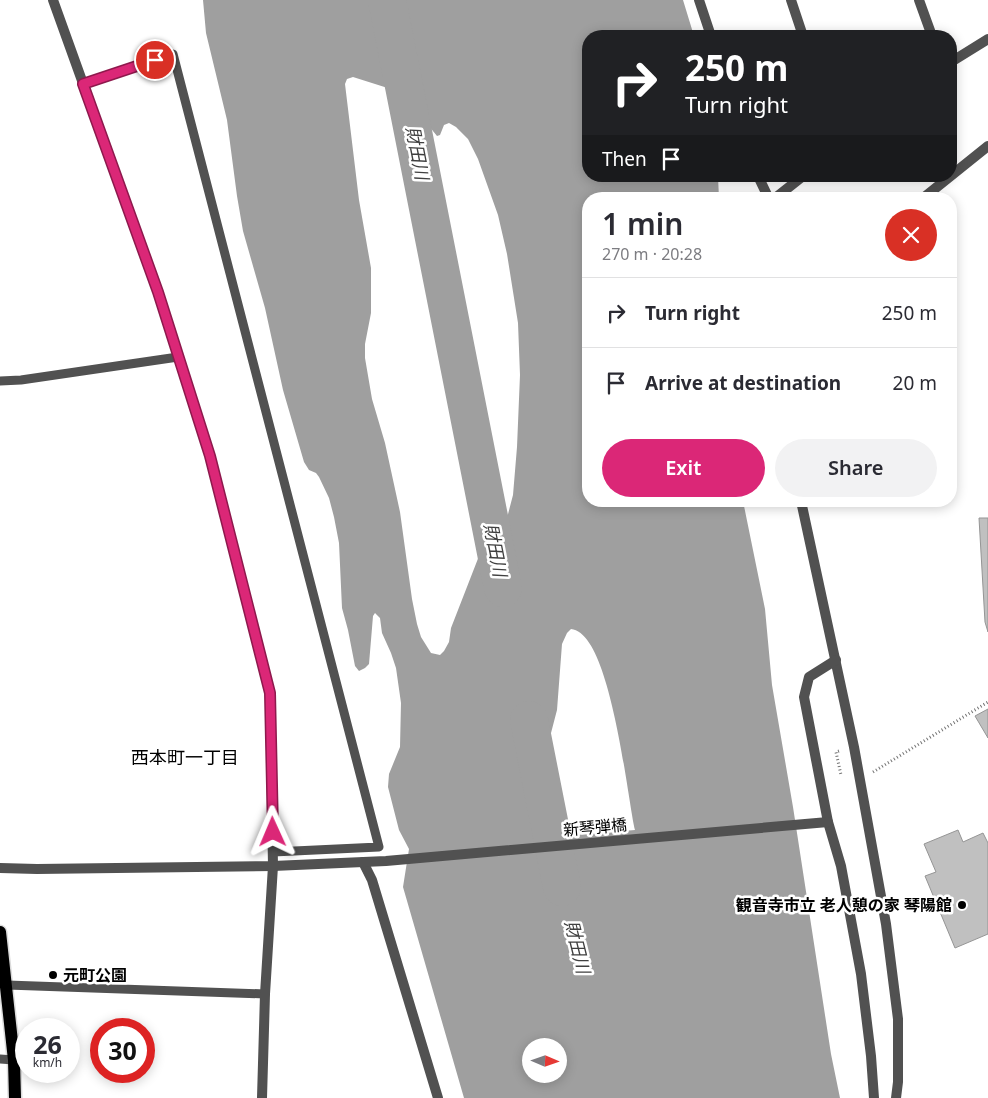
<!DOCTYPE html>
<meta charset="utf-8">
<style>
:root{--surface:#fff;--page:#f2f2f3;--text:#2b2b33;--muted:#7c7c81;--line:#e1e1e2;--accent:#db2777}
body{margin:0;font-family:"Noto Sans","Noto Sans JP",sans-serif;background:var(--page);color:var(--text);height:100vh;display:flex;flex-direction:column;font-size:19px;white-space:nowrap}
*{box-sizing:border-box;margin:0}
p{font-size:16px;color:var(--muted)}
.icon{flex:none;width:28px;height:28px;fill:none;stroke:currentColor;stroke-width:2;stroke-linecap:round;stroke-linejoin:round}
.map{position:relative;flex:1;overflow:hidden}
.drawer{position:absolute;left:582px;top:192px;width:375px;height:315px;display:flex;flex-direction:column;background:var(--surface);border-radius:20px;box-shadow:0 2px 12px #0003}
.drawer>*{flex:none}
.top-card{position:absolute;left:582px;top:30px;width:375px;height:152px;border-radius:20px;box-shadow:0 2px 12px #0003;background:#202124;color:#fff;overflow:hidden}
.needle{width:32px;rotate:92deg}
.buttons{position:absolute;left:522px;top:1038px;display:grid;gap:10px}
.buttons a{display:grid;place-items:center;width:45px;height:45px;border-radius:50%;background:var(--surface);box-shadow:0 2px 12px #0003;font-size:25px}
.speed{position:absolute;left:15px;top:1018px;display:flex;gap:10px;font-size:25px;font-weight:700;text-align:center}
.speed>*{display:grid;place-content:center;width:65px;height:65px;border-radius:50%;background:var(--surface);box-shadow:0 2px 12px #0003;line-height:1}
.speed small{font-size:12px;font-weight:400}
.speed .limit{border:8px solid #d22;background:#fff;color:#111}
.pin{position:absolute;display:grid;place-items:center;width:42px;height:42px;color:#fff;margin:-21px;border:2px solid #fff;border-radius:50%;box-shadow:0 1px 5px #0007}
.me{position:absolute;width:55px;margin:-28px;rotate:359deg;stroke-linejoin:round;filter:drop-shadow(0 0 4px #0008)}
.turn{display:flex;align-items:center;gap:18px;height:105px;padding:0 20px;font-size:22px}
.turn .icon{width:65px;height:65px;stroke-width:2.5}
.turn b{display:block;font-size:35px;line-height:42px}
.then{display:flex;align-items:center;height:48px;padding:0 20px;background:#0003;gap:10px;font-size:19px}
.round{display:grid;place-items:center;flex:none;width:52px;height:52px;border-radius:26px;background:var(--page)}
.summary{display:flex;align-items:center;justify-content:space-between;height:85px;padding:0 20px}
h1{font-size:30px;font-weight:600;line-height:38px}
.button{display:flex;gap:10px;margin-top:auto;padding:10px 20px}
.button a{flex:1;height:58px;border-radius:30px;background:var(--accent);color:#fff;font-size:20px;font-weight:600;line-height:58px;text-align:center}
.button a+a{background:var(--page);color:var(--text)}
ul{padding:0;list-style:none}
li{display:flex;align-items:center;gap:15px;height:70px;padding:0 20px;border-top:1px solid var(--line)}
li div{flex:1}
li b{display:block;font-size:19px}
li em{font-style:normal}
.map>svg:first-child{display:block}
.water{fill:#9f9f9f;fill-rule:evenodd}
.lines{fill:none;stroke-linecap:round;stroke-linejoin:round}
.river{stroke:#9f9f9f;stroke-width:38}
.building{fill:#c0c0c0;stroke:#959595}
.primary-casing{stroke:#dbdbdb;stroke-width:15}
.path{stroke:#737373;stroke-width:3;stroke-dasharray:1 2.5;stroke-linecap:butt}
.service{stroke:#515151;stroke-width:9}
.minor{stroke:#515151;stroke-width:10}
.tertiary{stroke:#515151;stroke-width:10}
.primary{stroke:#000;stroke-width:12}
.route-casing{stroke:#8e194d;stroke-width:12}
.route{stroke:#db2777;stroke-width:9}
.poi-dot{fill:#000;stroke:#fff;stroke-width:2}
.labels{text-anchor:middle;stroke-width:5;stroke-linejoin:round;paint-order:stroke}
.street-label{font-size:16px;fill:#000;stroke:#fff}
.poi-label{font-size:16px;font-weight:bold;fill:#000;stroke:#fff;text-anchor:end}
.water-label{font-size:18px;font-style:italic;fill:#404040;stroke:#fff}
.neighbourhood-label{font-size:18px;fill:#000;stroke:#fff}
</style>
<div class="map">
<svg width="988" height="1098" viewBox="0 0 988 1098">
<rect width="100%" height="100%" fill="#fff"/>
<!-- water -->
<path class="water" d="M203 0H683L694 36H589V176H718L719 199H589V501H743L765 609 772 685 793 807 831 1054 840 1098H464L403 887 409 849 399 830 388 787 389 774 400 747 401 703 396 668 391 653 382 633 380 618 375 613 373 616 369 664 365 668 359 671 355 666 348 630 342 608 339 543 334 517 329 498 319 477 316 473 309 470 304 462 283 390 265 308 243 231 237 196 227 120 206 33ZM353 77 394 90 412 105 437 136 440 135 444 125 449 123 456 127 468 139 478 159 498 215 507 254 518 323 520 375 517 447 513 495 507 518 504 526 485 545 479 556 451 628 449 642 444 651 440 655 431 653 421 637 417 624 412 599 400 512 385 443 372 399 365 358V344L371 313V268L359 200 345 84 347 79ZM571 629C611 632 627 797 635 830L540 838 537 779 540 764 551 733 557 710 562 644 567 633ZM531 1046H559V1074H531Z"/>
<g class="lines">
<!-- river -->
<g class="river">
<polyline points="387,0 503,588"/>
<polyline points="529,720 562,887"/>
</g>
</g>
<!-- building -->
<g class="building">
<polygon points="979,518 988,518 988,632 985,622"/>
<polygon points="988,709 988,738 975,716"/>
<polygon points="958,830 963,842 983,833 988,843 988,934 955,948 925,876 936,872 924,844"/>
</g>
<g class="lines">
<defs>
<polyline id="primary" points="0,932 14,1060 15,1098"/>
</defs>
<!-- primary casing -->
<use href="#primary" class="primary-casing"/>
<!-- path -->
<g class="path">
<polyline points="839,751 836,752 841,775"/>
<polyline points="873,772 988,702"/>
</g>
<!-- service -->
<g class="service">
<polyline points="83,85 173,54 379,847 273,852"/>
<polyline points="0,381 21,380 178,357"/>
<polyline points="7,985 265,994"/>
<polyline points="0,1059 14,1060"/>
</g>
<!-- minor -->
<g class="minor">
<polyline points="53,0 158,292 210,456 270,693 273,866 265,994 262,1098"/>
<polyline points="699,0 711,36"/>
<polyline points="791,0 803,36"/>
<polyline points="919,0 932,36"/>
<polyline points="951,62 988,39"/>
<polyline points="758,176 769,199"/>
<polyline points="774,199 803,176"/>
<polyline points="922,199 988,146"/>
<polyline points="801,501 854,747 886,924 898,1019 898,1082 896,1098"/>
<polyline points="363,862 372,880 438,1098"/>
</g>
<!-- tertiary -->
<g class="tertiary">
<polyline points="836,660 809,677 804,697 828,822 841,866 861,974 871,1056 874,1098"/>
<polyline points="0,868 37,869 273,866 386,861 828,822"/>
</g>
<!-- primary -->
<use href="#primary" class="primary"/>
</g>
<g class="lines">
<defs>
<polyline id="route" points="155,60 83,84 158,292 210,456 270,693 273,832"/>
</defs>
<!-- route casing -->
<use href="#route" class="route-casing"/>
<!-- route -->
<use href="#route" class="route"/>
</g>
<!-- markers -->
<g class="poi-dot">
<circle cx="962" cy="905" r="5"/>
<circle cx="53" cy="975" r="5"/>
</g>
<g class="labels">
<!-- street labels -->
<g class="street-label">
<text transform="translate(595 827) rotate(-5)" y="6">新琴弾橋</text>
</g>
<!-- poi labels -->
<g class="poi-label">
<text x="952" y="911">観音寺市立 老人憩の家 琴陽館</text>
<text x="63" y="981" text-anchor="start">元町公園</text>
</g>
<!-- water labels -->
<g class="water-label">
<text transform="translate(417 153) rotate(79)" y="6">財田川</text>
<text transform="translate(495 550) rotate(79)" y="6">財田川</text>
<text transform="translate(577 947) rotate(76)" y="6">財田川</text>
</g>
<!-- neighbourhood labels -->
<g class="neighbourhood-label">
<text x="185" y="764">西本町一丁目</text>
</g>
</g>
</svg>
<div class="buttons">
<a><svg class="needle" viewBox="-14 -14 28 28"><path d="M0-13l5 13h-10z" fill="#e53935"/><path d="M0 13l5-13h-10z" fill="#7c7c81"/></svg></a>
</div>
<div class="speed"><div>26<small>km/h</small></div><div class="limit">30</div></div>
<div class="pin" style="left:155px;top:60px;background:#d93025"><svg class="icon" aria-label="arrive" viewBox="0 0 24 24"><path d="M6 21V4h12l-3 4 3 4H6"/></svg></div>
<svg class="me" style="left:273px;top:832px" viewBox="-20 -20 40 40"><path d="M0-17L14 15 0 8-14 15z" fill="#db2777" stroke="#fff" stroke-width="4"/></svg>
<div class="top-card">
<div class="turn"><svg class="icon" aria-label="right" viewBox="0 0 24 24"><path d="M7 20v-9h11M14 6l5 5-5 5"/></svg><div><b>250 m</b>Turn right</div></div>
<div class="then">Then<svg class="icon" aria-label="arrive" viewBox="0 0 24 24"><path d="M6 21V4h12l-3 4 3 4H6"/></svg></div>
</div>
<section class="drawer">
<div class="summary"><div><h1>1 min</h1><p>270 m · 20:28</p></div><a class="round" style="background:#d93025;color:#fff"><svg class="icon" aria-label="close" viewBox="0 0 24 24"><path d="M6 6l12 12M18 6L6 18"/></svg></a></div>
<ul>
<li><svg class="icon" aria-label="right" viewBox="0 0 24 24"><path d="M7 20v-9h11M14 6l5 5-5 5"/></svg><div><b>Turn right</b></div><em>250 m</em></li>
<li><svg class="icon" aria-label="arrive" viewBox="0 0 24 24"><path d="M6 21V4h12l-3 4 3 4H6"/></svg><div><b>Arrive at destination</b></div><em>20 m</em></li>
</ul>
<div class="button"><a>Exit</a><a>Share</a></div>
</section>
</div>
